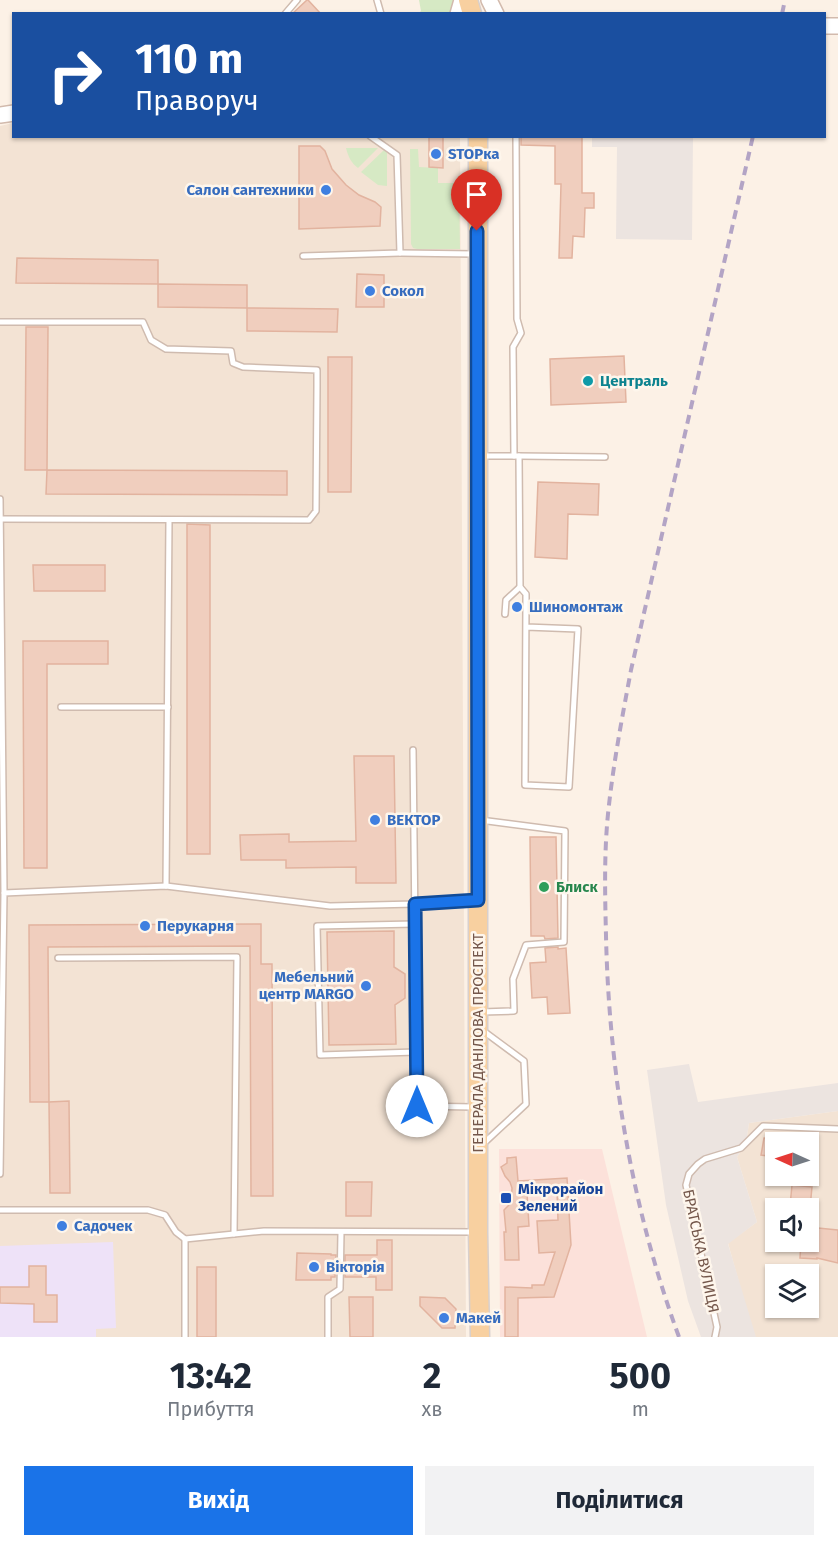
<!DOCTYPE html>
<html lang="uk">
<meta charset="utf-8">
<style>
:root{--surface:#fff;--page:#f2f2f3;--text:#1f2937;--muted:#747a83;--accent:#1a73e8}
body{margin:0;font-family:"Fira Sans",sans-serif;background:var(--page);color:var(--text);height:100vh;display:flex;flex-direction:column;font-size:22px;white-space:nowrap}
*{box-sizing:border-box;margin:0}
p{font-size:20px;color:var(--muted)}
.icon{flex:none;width:33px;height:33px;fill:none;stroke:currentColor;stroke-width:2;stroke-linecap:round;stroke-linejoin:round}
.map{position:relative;height:1337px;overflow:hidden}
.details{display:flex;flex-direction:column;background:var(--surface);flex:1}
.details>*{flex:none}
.hud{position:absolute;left:12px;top:12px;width:814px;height:126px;border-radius:0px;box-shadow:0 2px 4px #0004;background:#1a4fa0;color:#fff;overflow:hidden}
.needle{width:39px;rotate:273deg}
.tools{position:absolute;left:765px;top:1132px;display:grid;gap:12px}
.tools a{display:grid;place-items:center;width:54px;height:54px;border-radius:0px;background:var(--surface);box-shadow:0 2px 4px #0004;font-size:30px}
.pin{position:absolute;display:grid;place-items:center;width:51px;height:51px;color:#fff;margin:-62px -26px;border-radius:50% 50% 50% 0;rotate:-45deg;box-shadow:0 0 6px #0007}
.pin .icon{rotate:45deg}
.me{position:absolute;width:66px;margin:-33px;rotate:0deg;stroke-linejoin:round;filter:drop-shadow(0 0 4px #0008)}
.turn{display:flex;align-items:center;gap:21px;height:126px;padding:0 24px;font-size:27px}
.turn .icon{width:78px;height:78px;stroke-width:2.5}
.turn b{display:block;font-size:42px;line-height:51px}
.eta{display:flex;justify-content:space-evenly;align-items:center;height:102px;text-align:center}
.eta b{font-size:36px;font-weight:700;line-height:42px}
.button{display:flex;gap:12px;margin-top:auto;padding:12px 24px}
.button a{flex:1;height:69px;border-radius:0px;background:var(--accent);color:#fff;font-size:24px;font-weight:700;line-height:69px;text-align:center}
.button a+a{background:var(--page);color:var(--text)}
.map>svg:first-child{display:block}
.residential{fill:#f3e3d4;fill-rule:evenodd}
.commercial{fill:#fce1da}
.industrial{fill:#ece4e0}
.education{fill:#eee2f8}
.green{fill:#d6e9c4}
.building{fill:#f0cebe;stroke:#e2b39f;stroke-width:1.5}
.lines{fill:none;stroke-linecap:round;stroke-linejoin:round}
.lane-casing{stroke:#cfbbaf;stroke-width:8}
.secondary-casing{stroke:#d2baad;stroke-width:18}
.primary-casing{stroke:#d8d0cd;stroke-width:21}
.lane{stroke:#fff;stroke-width:5}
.secondary{stroke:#fff;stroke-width:15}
.primary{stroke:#f8d0a0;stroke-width:18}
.rail{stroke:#b3a4c5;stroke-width:4;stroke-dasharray:9 6;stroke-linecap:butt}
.route-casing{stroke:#114b97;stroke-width:15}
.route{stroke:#1a73e8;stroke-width:10}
.shop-dot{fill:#3f7fe0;stroke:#fef6ec;stroke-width:2}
.culture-dot{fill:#0f9aa8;stroke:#fef6ec;stroke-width:2}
.leisure-dot{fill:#2e9e5b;stroke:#fef6ec;stroke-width:2}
.transit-dot{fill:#1a4fb4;stroke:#fef6ec;stroke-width:2}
.labels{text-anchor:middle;stroke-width:5;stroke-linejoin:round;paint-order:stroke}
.shop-label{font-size:15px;font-weight:bold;fill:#366cbe;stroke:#fef6ec;text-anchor:start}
.culture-label{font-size:15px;font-weight:bold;fill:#0d838f;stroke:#fef6ec;text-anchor:start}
.leisure-label{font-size:15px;font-weight:bold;fill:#27864d;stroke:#fef6ec;text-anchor:start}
.street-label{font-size:15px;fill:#74574b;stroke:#fef6ec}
.transit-label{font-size:15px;font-weight:bold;fill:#164399;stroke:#fef6ec;text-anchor:start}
</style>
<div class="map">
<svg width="838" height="1337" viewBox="0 0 838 1337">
<rect width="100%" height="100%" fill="#fcf1e6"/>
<!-- residential -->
<g class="residential">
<polygon points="13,123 14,136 460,137 466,1337 0,1337 0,126"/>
<path d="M838 1111V1337H754L728 1243 757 1222 737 1157 746 1143 749 1123ZM776 1143H808V1176H776ZM776 1209H808V1242H776ZM776 1275H808V1308H776Z"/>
</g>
<!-- commercial -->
<polygon class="commercial" points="499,1149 602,1149 647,1337 500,1337"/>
<!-- industrial -->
<g class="industrial">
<polygon points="592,137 693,137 692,240 616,239 617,147 592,147"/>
<polygon points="689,1064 698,1102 838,1083 838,1111 749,1123 746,1143 737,1157 757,1222 728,1244 756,1337 701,1337 688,1301 666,1205 647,1070"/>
</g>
<!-- education -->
<polygon class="education" points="113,1242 116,1328 96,1329 96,1337 0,1337 0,1246"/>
<!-- green -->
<g class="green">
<polygon points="419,0 454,0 453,13 418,14 421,11"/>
<path d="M346 148H378L358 168C351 163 348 156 346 148Z"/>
<polygon points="410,149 418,149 419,167 438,168 438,183 459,183 460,249 417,249 413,248 411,244"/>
<polygon points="384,150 387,153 387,186 378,185 361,172"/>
</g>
<!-- building -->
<g class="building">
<polygon points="307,0 308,0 321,14 292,14"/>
<polygon points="429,136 443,136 443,168 429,167"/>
<polygon points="521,136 582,136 582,193 594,193 594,208 585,208 584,237 573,236 572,258 559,258 561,184 555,184 555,146 521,145"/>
<polygon points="299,146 320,146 325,151 332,169 346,185 359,195 375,202 381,207 380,226 299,229"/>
<polygon points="17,258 158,260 158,284 16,283"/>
<polygon points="357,274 384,275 384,307 356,307"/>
<polygon points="158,284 247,285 247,308 158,307"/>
<polygon points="247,308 338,309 337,332 247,331"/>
<polygon points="26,327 48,327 47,470 25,470"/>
<polygon points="624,356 626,402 551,405 550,359"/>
<polygon points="328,357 352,357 351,492 328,492"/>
<polygon points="47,470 287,471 287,495 46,494"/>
<polygon points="538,482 599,484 598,515 568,514 567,559 535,557"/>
<polygon points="187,524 210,525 210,854 187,854"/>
<polygon points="33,565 105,565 105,591 34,591"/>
<polygon points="23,641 108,641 108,664 47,664 47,868 24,868"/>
<polygon points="354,756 394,756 396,883 356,883 356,867 286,868 286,860 241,860 240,835 289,834 289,842 356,841"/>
<polygon points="530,837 556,837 558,938 545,939 544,936 531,936"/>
<polygon points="261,924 261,964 272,964 273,1196 251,1196 250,946 48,947 49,1102 30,1102 29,925"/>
<polygon points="394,931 394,967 405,974 405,998 395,1005 396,1044 329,1045 327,932"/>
<polygon points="558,947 558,949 566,948 570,1013 548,1014 547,997 532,998 530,963 546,962 545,948"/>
<polygon points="69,1101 70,1193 50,1193 49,1102"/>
<polygon points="764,1138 776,1140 776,1157 761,1155"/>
<polygon points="516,1157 518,1181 567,1178 571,1245 554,1297 518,1298 518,1337 505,1337 505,1287 532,1288 532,1285 544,1285 555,1252 539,1253 537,1221 558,1220 557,1191 527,1193 529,1226 518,1227 519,1260 505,1260 504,1232 506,1232 504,1210 511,1203 512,1188 510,1182 505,1176 501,1167 507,1163 507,1158"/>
<polygon points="346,1182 372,1182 371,1216 346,1216"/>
<polygon points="792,1185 812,1187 810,1208 790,1206"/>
<polygon points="808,1227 838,1230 838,1263 817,1258 817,1259 800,1258 801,1242 808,1242"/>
<polygon points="377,1240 392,1240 392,1290 376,1290 376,1277 345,1277 345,1255 377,1255"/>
<polygon points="297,1253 331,1254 331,1255 336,1255 335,1277 331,1277 331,1280 296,1280"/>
<polygon points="29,1266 46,1266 46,1295 57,1295 57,1322 34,1322 34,1304 0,1303 0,1287 29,1287"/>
<rect x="197" y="1267" width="19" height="70"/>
<polygon points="349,1297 373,1297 373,1337 350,1337"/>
<polygon points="420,1297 445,1298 456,1309 455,1328 442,1328 420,1306"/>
</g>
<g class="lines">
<defs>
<g id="lane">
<polyline points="377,0 381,14"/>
<polyline points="285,14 297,0"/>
<polyline points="400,253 474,254"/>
<polyline points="303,256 400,253 397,155 370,136"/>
<polyline points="0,322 143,322 151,340 166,349 231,351 233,363 243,367 317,370 317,387 316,511 309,520 0,519"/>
<polyline points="480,456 514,456 513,347 521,333 517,319 516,136"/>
<polyline points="514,456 519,456 520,587 526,594 526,601 525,785 569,787 578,629 526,627"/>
<polyline points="519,456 605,457"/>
<polyline points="0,499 4,893"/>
<polyline points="505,614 506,600 520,587"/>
<polyline points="61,707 168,707"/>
<polyline points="413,750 417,1106 473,1107"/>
<polyline points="480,820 565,831 564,942 526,945 513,979 514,1011 482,1012"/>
<polyline points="166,886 169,520"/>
<polyline points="415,924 317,926 320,1055 416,1052"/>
<polyline points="58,958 237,957 234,1234"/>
<polyline points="482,1030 524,1061 526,1104 484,1143"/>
<polyline points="0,1174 4,893 166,886 330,906 415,904 473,900"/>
<polyline points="0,1210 148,1210 165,1215 176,1232 185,1239 264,1231 474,1232"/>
<polyline points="185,1337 185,1239"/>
<polyline points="328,1337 328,1297 340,1289 341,1232"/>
<polyline points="715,1337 717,1327 686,1185 689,1174 698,1164 705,1159 741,1148 763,1126 838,1129"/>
</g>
<g id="secondary">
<polyline points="489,0 496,14"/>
<polyline points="458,14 462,0"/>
<polyline points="825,26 838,26"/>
<polyline points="0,115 14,113"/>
</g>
<g id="primary">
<polyline points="468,0 472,14"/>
<polyline points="478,136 478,1232 480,1337"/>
</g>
</defs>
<!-- lane casing -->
<use href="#lane" class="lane-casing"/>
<!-- secondary casing -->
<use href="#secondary" class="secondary-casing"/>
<!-- primary casing -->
<use href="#primary" class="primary-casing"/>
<!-- lane -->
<use href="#lane" class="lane"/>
<!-- secondary -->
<use href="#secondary" class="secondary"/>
<!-- primary -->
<use href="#primary" class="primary"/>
<!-- rail -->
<g class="rail">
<polyline points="782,14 785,0"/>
<path d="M679 1337C632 1209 609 1072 606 936 605 895 604 854 608 814 613 765 622 718 631 670L753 136"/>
</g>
</g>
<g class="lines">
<defs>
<polyline id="route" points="417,1106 415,904 478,900 477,231"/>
</defs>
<!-- route casing -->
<use href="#route" class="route-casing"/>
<!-- route -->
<use href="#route" class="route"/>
</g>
<!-- markers -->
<g class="shop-dot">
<circle cx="436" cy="154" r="6"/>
<circle cx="326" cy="190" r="6"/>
<circle cx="370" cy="291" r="6"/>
<circle cx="517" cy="607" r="6"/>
<circle cx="375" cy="820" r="6"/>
<circle cx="145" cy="926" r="6"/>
<circle cx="366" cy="986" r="6"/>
<circle cx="62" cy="1226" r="6"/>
<circle cx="314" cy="1267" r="6"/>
<circle cx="444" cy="1318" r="6"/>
</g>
<circle class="culture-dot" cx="588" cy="381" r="6"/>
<circle class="leisure-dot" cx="544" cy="887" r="6"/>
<rect class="transit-dot" x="500" y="1192" width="12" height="12" rx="3"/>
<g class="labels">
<!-- shop labels -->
<g class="shop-label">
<text x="448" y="159">STOPка</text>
<text x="314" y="195" text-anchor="end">Салон сантехники</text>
<text x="382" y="296">Сокол</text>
<text x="529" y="612">Шиномонтаж</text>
<text x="387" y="825">ВЕКТОР</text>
<text x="157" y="931">Перукарня</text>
<text x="354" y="982" text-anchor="end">Мебельний<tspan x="354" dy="17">центр MARGO</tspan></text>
<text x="74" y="1231">Садочек</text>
<text x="326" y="1272">Вікторія</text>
<text x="456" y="1323">Макей</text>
</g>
<!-- culture labels -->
<g class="culture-label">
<text x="600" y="386">Централь</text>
</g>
<!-- leisure labels -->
<g class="leisure-label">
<text x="556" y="892">Блиск</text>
</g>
<!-- street labels -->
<g class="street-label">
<text transform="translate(478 1043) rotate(-90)" y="5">ГЕНЕРАЛА ДАНІЛОВА ПРОСПЕКТ</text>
<text transform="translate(701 1251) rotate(78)" y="5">БРАТСЬКА ВУЛИЦЯ</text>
</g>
<!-- transit labels -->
<g class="transit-label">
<text x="518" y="1194">Мікрорайон<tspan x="518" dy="17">Зелений</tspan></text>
</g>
</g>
</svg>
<div class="tools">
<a><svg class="needle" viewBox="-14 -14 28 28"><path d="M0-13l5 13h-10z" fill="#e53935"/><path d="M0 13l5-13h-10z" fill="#747a83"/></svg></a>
<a><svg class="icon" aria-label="sound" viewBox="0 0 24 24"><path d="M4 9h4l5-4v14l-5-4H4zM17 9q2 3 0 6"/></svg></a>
<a><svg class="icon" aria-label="layers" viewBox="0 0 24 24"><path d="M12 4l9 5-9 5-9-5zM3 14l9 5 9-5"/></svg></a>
</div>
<div class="pin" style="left:477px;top:231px;background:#d93025"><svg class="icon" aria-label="arrive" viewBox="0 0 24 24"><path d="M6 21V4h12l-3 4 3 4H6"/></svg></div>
<svg class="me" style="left:417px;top:1106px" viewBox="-20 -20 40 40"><circle r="19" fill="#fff"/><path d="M0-13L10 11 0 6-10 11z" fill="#1a73e8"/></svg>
<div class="hud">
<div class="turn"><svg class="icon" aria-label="right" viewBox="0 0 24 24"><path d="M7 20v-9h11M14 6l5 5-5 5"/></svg><div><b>110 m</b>Праворуч</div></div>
</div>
</div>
<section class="details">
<div class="eta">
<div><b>13:42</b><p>Прибуття</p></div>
<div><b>2</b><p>хв</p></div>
<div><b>500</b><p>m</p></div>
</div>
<div class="button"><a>Вихід</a><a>Поділитися</a></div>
</section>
